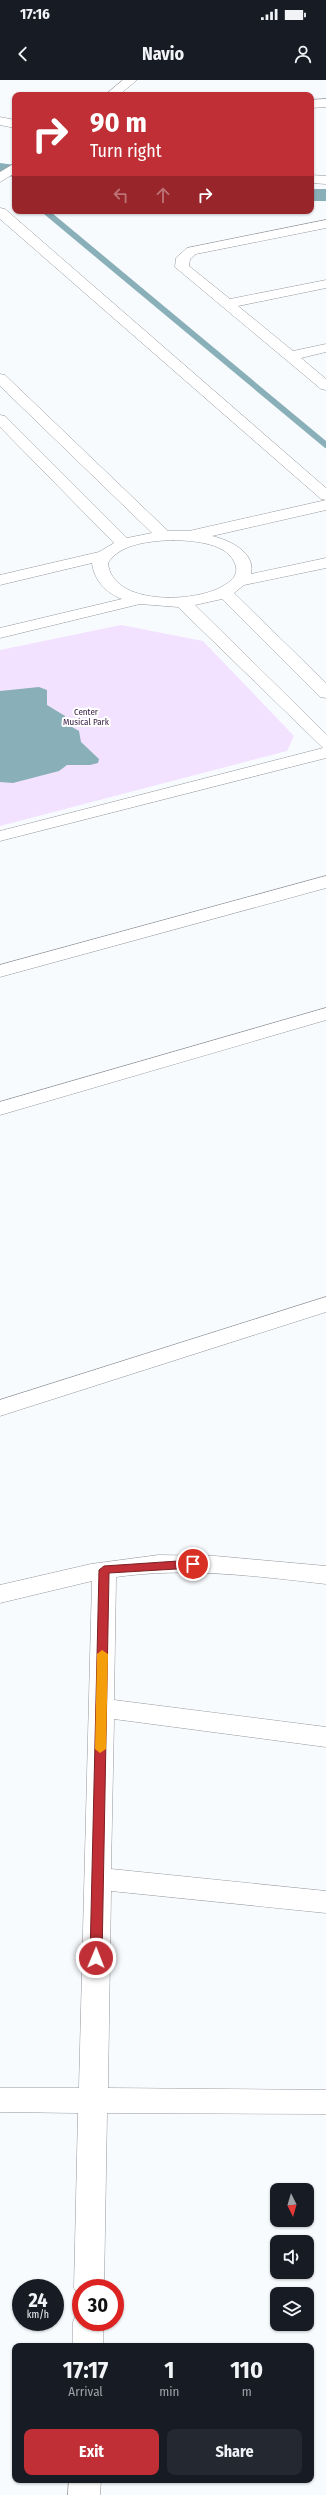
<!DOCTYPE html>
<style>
:root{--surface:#171b24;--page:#242831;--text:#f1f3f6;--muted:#9ea1a6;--accent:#bf2f35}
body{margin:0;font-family:"Fira Sans Condensed",sans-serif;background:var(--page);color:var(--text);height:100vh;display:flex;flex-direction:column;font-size:15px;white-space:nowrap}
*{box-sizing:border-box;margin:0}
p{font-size:13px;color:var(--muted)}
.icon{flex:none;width:22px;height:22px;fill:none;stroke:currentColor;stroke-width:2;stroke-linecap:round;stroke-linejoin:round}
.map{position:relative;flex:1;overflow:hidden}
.drawer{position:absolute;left:12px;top:2263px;width:302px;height:140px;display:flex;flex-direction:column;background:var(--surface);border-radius:8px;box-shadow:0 1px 3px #0004}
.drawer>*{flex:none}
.banner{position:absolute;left:12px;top:12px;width:302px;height:122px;border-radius:8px;box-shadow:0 1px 3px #0004;background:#bf2f35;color:#fff;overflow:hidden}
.needle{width:26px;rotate:175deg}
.fabs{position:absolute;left:270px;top:2103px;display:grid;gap:8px}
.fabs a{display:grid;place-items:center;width:44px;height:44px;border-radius:8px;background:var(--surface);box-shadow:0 1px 3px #0004;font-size:20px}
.speed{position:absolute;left:12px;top:2199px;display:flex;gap:8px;font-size:20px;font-weight:700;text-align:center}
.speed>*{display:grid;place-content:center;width:52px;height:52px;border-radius:50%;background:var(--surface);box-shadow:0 1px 3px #0004;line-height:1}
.speed small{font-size:10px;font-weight:400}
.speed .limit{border:6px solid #d22;background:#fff;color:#111}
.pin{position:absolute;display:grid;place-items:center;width:34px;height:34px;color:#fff;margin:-17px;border:2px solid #fff;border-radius:50%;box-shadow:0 1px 4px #0007}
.me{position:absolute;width:44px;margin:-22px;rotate:1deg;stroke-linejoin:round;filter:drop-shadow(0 0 3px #0008)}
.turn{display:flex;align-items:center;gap:14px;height:84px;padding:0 12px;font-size:18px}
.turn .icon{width:52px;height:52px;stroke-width:2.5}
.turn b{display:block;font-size:28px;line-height:34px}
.lanes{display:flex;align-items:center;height:38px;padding:0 12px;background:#0003;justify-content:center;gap:20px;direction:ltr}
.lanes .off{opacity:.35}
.eta{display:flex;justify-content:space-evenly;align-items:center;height:68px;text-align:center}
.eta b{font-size:24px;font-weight:700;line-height:28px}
.primary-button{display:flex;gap:8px;margin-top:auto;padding:8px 12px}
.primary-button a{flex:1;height:46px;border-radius:8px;background:var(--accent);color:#fff;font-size:16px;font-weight:700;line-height:46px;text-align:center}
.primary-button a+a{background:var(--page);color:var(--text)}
.status{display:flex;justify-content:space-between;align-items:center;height:28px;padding:0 20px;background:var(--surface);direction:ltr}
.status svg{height:11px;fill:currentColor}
header{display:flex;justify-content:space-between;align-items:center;height:52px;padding:0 12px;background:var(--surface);font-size:18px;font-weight:700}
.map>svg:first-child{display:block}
.green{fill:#f3e2ff}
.water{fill:#89afb8}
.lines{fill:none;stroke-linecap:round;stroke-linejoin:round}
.stream{stroke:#89afb8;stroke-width:6}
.canal{fill:#89afb8;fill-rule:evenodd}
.minor-casing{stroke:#95979c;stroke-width:1}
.minor{fill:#fff;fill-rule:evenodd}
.route{fill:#bf2f35;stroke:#7c1f22}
.slow{fill:#f59e0b}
.labels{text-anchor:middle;stroke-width:4;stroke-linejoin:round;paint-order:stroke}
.far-park-label{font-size:9px;fill:#3c244a;stroke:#fff}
</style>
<div class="status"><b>17:16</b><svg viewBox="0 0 49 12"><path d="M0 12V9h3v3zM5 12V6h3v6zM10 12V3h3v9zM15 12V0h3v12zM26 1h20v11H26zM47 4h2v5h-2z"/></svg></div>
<header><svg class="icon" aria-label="back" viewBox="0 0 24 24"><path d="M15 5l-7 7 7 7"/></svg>Navio<svg class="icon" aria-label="person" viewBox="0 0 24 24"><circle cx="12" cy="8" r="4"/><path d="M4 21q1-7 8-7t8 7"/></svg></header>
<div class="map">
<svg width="326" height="2415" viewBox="0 0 326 2415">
<rect width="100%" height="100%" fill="#f8fbfe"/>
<!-- green -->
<polygon class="green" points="121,545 203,561 294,656 287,671 0,746 0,570"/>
<!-- water -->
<polygon class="water" points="39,607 47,610 47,625 65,636 65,643 79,651 81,662 99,679 98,683 90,685 67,685 59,691 13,703 0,702 0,611"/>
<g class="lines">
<!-- stream -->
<polyline class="stream" points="45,131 326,365"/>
<!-- canal -->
<g class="canal">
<polygon points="0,83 15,85 15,97 0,95"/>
<rect x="311" y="109" width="15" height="12"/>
</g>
<defs>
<g id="minor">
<polygon points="123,0 137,0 119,15 105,15"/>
<polygon points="326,19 326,27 311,28 311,20"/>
<polygon points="0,37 15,40 15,48 0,45"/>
<polygon points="15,83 15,93 0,102 0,92"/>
<polygon points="311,95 326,96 326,104 311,103"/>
<path d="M0 128 5 129 326 408V430L212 456C229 460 256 472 251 494L326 478V488L244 505 234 513 326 603V618L320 617 222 519 195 525 326 654V678L0 761V751L323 668 178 527 140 524 0 558V548L122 519C106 513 94 500 92 483L0 505V495L99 472 114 463 0 347V335L5 336 127 458 152 453 0 306V294L5 295 168 451H189L326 420 321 419 0 139ZM173 460C193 461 230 462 236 487 238 496 230 502 223 506 195 523 112 526 108 483 120 463 152 461 173 460Z"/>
<polygon points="326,140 326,148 196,174 190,179 189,186 230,219 326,200 326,208 238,226 293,271 326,264 326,272 301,278 326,299 326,310 321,309 175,187 176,178 187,168"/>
<polygon points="326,796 326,808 0,897 0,885"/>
<polygon points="326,928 326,940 0,1035 0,1022"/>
<polygon points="326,1217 326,1232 0,1336 0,1320"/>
<path d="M159 1475 215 1476 326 1486V1504C256 1496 186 1487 116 1497L114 1620 326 1647V1667L114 1639 111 1789 326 1811V1833L111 1811 108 2008 326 2010V2034L107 2033 104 2208H81V2219L74 2208 78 2033 0 2032V2008H79L92 1501 0 1523V1505L91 1484Z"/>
<polygon points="81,2231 81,2242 103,2242 103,2266 73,2266 73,2242 77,2232"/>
<polygon points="69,2400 101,2400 100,2415 68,2415"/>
</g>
</defs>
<!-- minor casing -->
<use href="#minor" class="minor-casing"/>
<!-- minor -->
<use href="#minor" class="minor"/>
</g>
<!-- route -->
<polygon class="route" points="193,1480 198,1484 193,1488 109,1493 102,1878 96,1883 90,1878 99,1490 104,1486"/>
<!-- slow -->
<polygon class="slow" points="102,1570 108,1574 106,1669 100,1673 95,1669 97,1574"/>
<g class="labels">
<!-- far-park labels -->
<g class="far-park-label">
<text x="86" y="635">Center<tspan x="86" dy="10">Musical Park</tspan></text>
</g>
</g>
</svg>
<div class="fabs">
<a><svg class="needle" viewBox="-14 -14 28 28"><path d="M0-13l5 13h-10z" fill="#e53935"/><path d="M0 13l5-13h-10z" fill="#9ea1a6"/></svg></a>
<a><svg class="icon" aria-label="sound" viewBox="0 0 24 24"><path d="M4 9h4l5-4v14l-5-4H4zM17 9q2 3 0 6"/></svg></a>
<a><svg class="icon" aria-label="layers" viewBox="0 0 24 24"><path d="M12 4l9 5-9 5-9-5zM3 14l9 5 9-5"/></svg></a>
</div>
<div class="speed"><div>24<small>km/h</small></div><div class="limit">30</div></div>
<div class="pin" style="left:193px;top:1484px;background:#d93025"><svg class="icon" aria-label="arrive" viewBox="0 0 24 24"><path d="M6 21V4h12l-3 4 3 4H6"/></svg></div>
<svg class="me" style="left:96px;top:1878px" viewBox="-20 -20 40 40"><circle r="17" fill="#bf2f35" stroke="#fff" stroke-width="3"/><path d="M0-11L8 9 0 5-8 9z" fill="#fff"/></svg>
<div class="banner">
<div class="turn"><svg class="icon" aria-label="right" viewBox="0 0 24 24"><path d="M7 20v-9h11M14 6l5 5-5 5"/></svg><div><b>90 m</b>Turn right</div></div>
<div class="lanes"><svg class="icon off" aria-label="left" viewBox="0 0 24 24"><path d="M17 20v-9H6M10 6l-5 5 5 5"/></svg><svg class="icon off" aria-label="ahead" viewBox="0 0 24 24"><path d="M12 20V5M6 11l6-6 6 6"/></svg><svg class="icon" aria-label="right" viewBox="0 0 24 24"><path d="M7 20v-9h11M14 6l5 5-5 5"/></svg></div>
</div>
<section class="drawer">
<div class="eta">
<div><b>17:17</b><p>Arrival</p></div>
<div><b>1</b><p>min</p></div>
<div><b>110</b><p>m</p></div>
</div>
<div class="primary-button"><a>Exit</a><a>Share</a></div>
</section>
</div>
